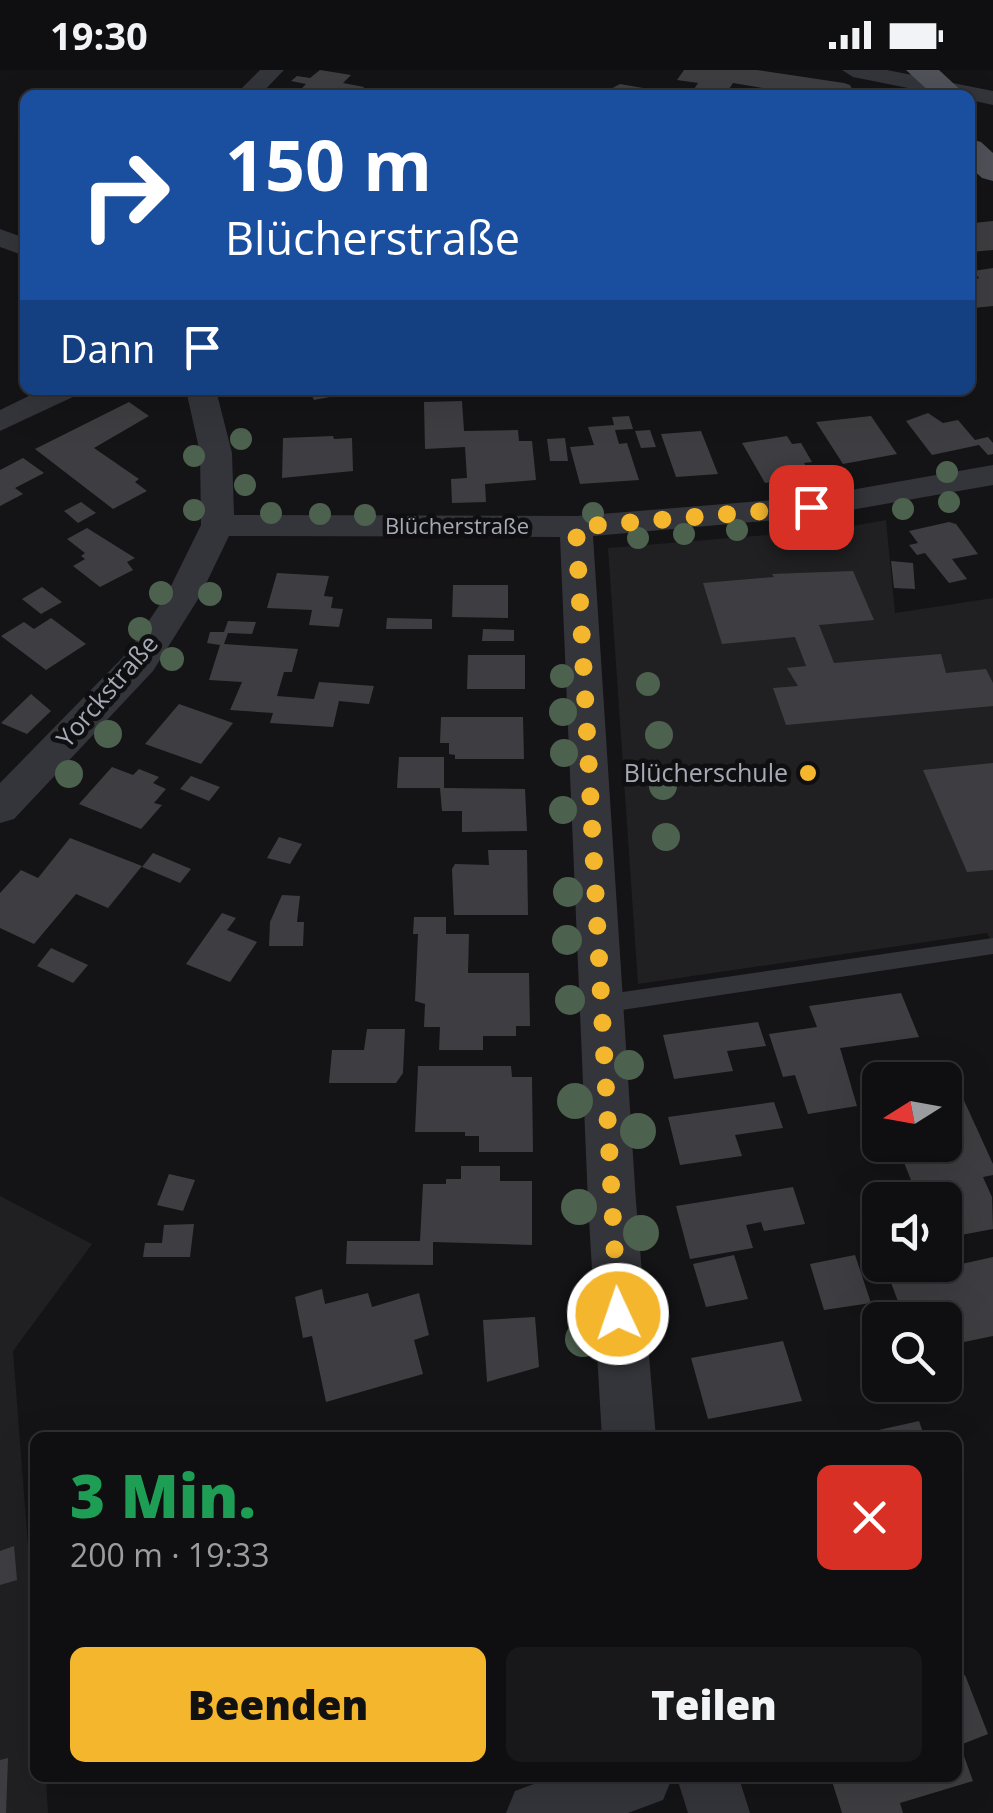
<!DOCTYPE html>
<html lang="de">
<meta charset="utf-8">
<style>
:root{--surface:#0f0e10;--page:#181719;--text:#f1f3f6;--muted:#9b9c9f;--line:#2f2e30;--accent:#f4b62d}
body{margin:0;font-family:"Open Sans",sans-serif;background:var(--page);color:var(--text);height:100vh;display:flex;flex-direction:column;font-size:38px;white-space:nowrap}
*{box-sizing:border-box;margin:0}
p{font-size:32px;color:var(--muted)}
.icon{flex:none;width:55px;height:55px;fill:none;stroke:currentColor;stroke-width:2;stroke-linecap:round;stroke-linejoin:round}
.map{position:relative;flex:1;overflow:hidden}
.sheet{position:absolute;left:30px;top:1362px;width:932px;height:350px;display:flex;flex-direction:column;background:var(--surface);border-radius:15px;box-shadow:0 10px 40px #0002,0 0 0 2px var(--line)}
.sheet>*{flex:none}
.banner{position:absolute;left:20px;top:20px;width:955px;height:305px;border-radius:15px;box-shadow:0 10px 40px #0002,0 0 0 2px var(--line);background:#1a4fa0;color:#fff;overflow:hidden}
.needle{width:65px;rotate:259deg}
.buttons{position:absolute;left:862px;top:992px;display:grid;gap:20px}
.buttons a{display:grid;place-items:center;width:100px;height:100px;border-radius:15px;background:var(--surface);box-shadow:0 10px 40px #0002,0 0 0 2px var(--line);font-size:50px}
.pin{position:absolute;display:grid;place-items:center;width:85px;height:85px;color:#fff;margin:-42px;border-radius:20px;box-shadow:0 5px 15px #0006}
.me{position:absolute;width:110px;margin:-55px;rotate:357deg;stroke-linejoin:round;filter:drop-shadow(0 0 8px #0008)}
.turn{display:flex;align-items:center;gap:35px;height:210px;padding:0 40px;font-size:45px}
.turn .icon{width:130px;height:130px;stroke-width:2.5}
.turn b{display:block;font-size:70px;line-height:85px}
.then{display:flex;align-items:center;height:95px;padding:0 40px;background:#0003;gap:20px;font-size:38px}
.round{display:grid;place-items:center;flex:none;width:105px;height:105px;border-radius:15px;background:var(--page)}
.overview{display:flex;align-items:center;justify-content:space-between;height:170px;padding:0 40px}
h1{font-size:60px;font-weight:800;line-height:75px;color:#1e9e55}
.action{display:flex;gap:20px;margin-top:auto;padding:20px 40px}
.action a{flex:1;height:115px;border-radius:15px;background:var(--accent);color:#111;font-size:40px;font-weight:800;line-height:115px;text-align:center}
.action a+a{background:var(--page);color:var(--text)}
.status{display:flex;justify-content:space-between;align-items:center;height:70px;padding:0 50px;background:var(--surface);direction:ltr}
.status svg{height:28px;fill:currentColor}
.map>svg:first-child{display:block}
.built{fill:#201f22}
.building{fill:#3e3e42}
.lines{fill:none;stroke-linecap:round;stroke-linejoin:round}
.service{fill:#34353a;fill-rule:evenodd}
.minor{fill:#34353a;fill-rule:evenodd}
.primary{fill:#505259;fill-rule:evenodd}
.tree{fill:#4d614f}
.route{stroke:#f4b62d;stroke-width:18;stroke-dasharray:0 32.4}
.poi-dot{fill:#f4b62d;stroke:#0f0e10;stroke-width:4}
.labels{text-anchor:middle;stroke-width:9;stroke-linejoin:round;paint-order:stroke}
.far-street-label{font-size:22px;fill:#a5aab6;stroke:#0f0e10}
.street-label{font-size:25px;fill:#a5aab6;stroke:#0f0e10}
.poi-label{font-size:25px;fill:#a5aab6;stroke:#0f0e10;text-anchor:end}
</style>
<div class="status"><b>19:30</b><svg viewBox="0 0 49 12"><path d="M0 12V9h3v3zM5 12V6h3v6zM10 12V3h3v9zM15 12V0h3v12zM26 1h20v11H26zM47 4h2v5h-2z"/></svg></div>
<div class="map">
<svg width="993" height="1743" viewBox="0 0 993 1743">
<rect width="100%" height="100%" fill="#141315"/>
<!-- built -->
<g class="built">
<polygon points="886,450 895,543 993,528 993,873 987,863 638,914 608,478 830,460"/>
<polygon points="0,1126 92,1174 13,1281 35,1567 35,1708 46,1708 48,1743 0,1743"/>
</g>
<!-- building -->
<g class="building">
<polygon points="320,0 351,5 343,13 364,17 358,23 344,25 295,25 306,14 291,11 297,6 310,8"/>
<polygon points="684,0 757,0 844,13 850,15 855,25 804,25 733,13 725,25 690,25 698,13 677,10"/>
<polygon points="620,14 672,23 671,25 605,22"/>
<polygon points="993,151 993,180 971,182 970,158 977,158 974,153"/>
<polygon points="993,198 993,236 973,238 976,242 970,243 970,212 979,208 973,201"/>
<polygon points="309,320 356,320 356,322 314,330"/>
<polygon points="462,331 464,361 518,360 519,371 532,371 536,410 485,414 486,432 452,433 451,409 467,408 465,377 425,379 424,332"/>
<polygon points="129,332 149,346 94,378 139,409 135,412 147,421 113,439 35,379"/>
<polygon points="928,343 943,353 958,350 975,370 988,367 993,373 993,384 988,385 979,375 932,385 906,351"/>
<polygon points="629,346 633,359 615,360 619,374 627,373 639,410 580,414 570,377 594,375 588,357 614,355 612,347"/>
<polygon points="871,346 897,384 843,394 816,352"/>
<polygon points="650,360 656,377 641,378 635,361"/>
<polygon points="701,361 718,404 676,407 661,364"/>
<polygon points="333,366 334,369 352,368 353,401 282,408 283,368"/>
<polygon points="787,366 792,374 801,373 812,392 804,393 812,405 796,412 790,409 765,413 742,373"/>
<polygon points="565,368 568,391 550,391 547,369"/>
<polygon points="23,388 44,403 15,418 23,424 0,436 0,400"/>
<polygon points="81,432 96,443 78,453 64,441"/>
<polygon points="949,452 956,454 978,484 952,489 967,509 949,513 925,483 917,485 909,475 918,473 909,461"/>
<polygon points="87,458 135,488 127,492 133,500 100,517 73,496 85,489 81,486 85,483 67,469"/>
<polygon points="891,491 913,493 915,519 894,518"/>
<polygon points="853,501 874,550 819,555 834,593 941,584 946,603 986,599 993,613 993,636 786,655 773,618 798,616 787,598 806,596 795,567 722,574 703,513 774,507 772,504"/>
<polygon points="277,503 329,506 324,526 333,527 331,538 343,539 339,557 309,555 312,540 267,538"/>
<polygon points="453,515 508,515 508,548 452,547"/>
<polygon points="42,517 62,532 41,544 22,529"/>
<polygon points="51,548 86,574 46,600 1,566 24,552 34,559"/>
<polygon points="387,548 432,549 432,559 386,559"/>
<polygon points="228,551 256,552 252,564 228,563 224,574 298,579 292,602 284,602 277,626 314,629 319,612 374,616 369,634 339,631 333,657 270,653 273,643 230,640 242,612 209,610 220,575 207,573 210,562 224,562"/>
<polygon points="483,559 514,560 514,571 482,571"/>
<polygon points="468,585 525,585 525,619 467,619"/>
<polygon points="31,624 51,641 27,664 1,653"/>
<polygon points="179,634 233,653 201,694 145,674"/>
<polygon points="441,647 523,647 524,689 455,689 455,685 449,684 449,673 440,673"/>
<polygon points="399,687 444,687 444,718 525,719 527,761 462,762 462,741 442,741 440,718 397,718"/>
<polygon points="993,693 993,800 967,802 923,700"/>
<polygon points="112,697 133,705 139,699 159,707 153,713 166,719 154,733 162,735 141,759 79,734"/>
<polygon points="191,706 220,717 209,731 180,719"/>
<polygon points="279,767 302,774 290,794 267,788"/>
<polygon points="70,768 142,796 108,838 76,824 34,874 0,858 0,823 21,800 38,808"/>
<polygon points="488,780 527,780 528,845 454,845 452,799 455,794 489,795"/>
<polygon points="153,783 191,799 180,813 142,797"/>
<polygon points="282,825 300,826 297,852 304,852 303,876 269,876 270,852"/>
<polygon points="222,843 236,848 227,860 257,872 230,912 186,894"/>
<polygon points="414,847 446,847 446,864 469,864 468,903 529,903 530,956 516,956 516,966 483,966 483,980 439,980 440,957 424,957 425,934 415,931 418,864 413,864"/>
<polygon points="51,878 88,895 73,913 37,896"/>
<polygon points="901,923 919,967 840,978 857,1036 808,1044 795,1005 783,1007 769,964 817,957 809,936"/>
<polygon points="758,952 766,976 727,981 733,1001 674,1009 663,965"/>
<polygon points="367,959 405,959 403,1003 396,1013 329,1013 332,980 364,980"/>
<polygon points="418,996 511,996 512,1007 532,1007 533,1082 479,1082 479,1066 465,1066 465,1062 415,1062"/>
<polygon points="951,1002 993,1094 993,1105 983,1107 992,1127 993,1159 945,1168 945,1130 919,1130 897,1075 945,1075 945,1010 914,1008"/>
<polygon points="774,1032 783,1058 735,1065 742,1086 680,1095 668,1047"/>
<polygon points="461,1096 500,1096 500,1111 532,1111 532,1175 433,1172 433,1195 346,1194 347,1171 420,1171 423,1114 446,1114 446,1109 461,1109"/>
<polygon points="169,1104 195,1110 183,1141 157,1135"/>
<polygon points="793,1117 805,1154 764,1161 761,1152 746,1155 753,1178 690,1189 676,1136"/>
<polygon points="194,1154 190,1187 143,1187 145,1173 162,1173 164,1155"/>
<polygon points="734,1185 748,1229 706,1237 693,1194"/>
<polygon points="855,1185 871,1233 824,1240 810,1194"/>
<polygon points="993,1187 993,1266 945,1276 945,1250 905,1250 890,1210"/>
<polygon points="322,1219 325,1234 368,1223 372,1237 419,1223 429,1265 414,1270 423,1304 326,1332 312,1266 303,1268 295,1227"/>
<polygon points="535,1247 539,1297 487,1312 483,1250"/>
<polygon points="783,1271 802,1331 708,1349 691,1288"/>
<polygon points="919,1351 925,1368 852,1368 852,1366"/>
<polygon points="14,1476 17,1510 0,1515 0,1481"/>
<polygon points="965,1605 988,1664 960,1675 973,1711 900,1733 903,1743 842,1743 831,1708 958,1708 958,1608"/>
<polygon points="8,1688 6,1743 0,1743 0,1690"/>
</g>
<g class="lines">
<!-- service -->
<polygon class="service" points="993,868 993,884 602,943 595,940 592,934 595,928 602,925"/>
<!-- minor -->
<g class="minor">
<polygon points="260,0 284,0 260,25 235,25"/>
<polygon points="842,0 887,0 993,21 993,35 970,30 970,25 943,25 853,7"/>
<polygon points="0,159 25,168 25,186 0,177"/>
<polygon points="41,320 79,320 75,326 0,361 0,340"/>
<polygon points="186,320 216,320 232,383 234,445 576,446 811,427 993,395 993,415 811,447 593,466 636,1132 656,1368 602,1368 588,1132 560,467 229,466 200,526 153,601 14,749 0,753 0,713 127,583 167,524 201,455 200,383"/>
<polygon points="550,1708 672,1708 663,1730 628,1743 506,1743 515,1721"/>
<polygon points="677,1708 739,1708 750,1743 688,1743"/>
</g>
<!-- primary -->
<g class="primary">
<polygon points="906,0 939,0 966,25 933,25"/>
<polygon points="970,69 981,72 993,83 993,111 982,108 970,97"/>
</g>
</g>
<!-- trees -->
<g class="tree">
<circle cx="241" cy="369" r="11"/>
<circle cx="194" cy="386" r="11"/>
<circle cx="947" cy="402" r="11"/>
<circle cx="245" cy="415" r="11"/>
<circle cx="949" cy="432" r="11"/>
<circle cx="903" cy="439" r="11"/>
<circle cx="194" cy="440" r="11"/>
<circle cx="271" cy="443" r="11"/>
<circle cx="593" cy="443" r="11"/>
<circle cx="320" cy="444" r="11"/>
<circle cx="365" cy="445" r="11"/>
<circle cx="794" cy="454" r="11"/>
<circle cx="737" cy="460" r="11"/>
<circle cx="684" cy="464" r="11"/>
<circle cx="638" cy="468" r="11"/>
<circle cx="161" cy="523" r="12"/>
<circle cx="210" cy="524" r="12"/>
<circle cx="140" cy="559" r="12"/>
<circle cx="172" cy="589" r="12"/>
<circle cx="562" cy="606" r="12"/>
<circle cx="648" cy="614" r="12"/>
<circle cx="563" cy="642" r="14"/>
<circle cx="108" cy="664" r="14"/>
<circle cx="659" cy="665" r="14"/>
<circle cx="564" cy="683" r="14"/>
<circle cx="69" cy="704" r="14"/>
<circle cx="663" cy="716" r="14"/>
<circle cx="563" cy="740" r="14"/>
<circle cx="666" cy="767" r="14"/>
<circle cx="568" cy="822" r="15"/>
<circle cx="567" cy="870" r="15"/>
<circle cx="570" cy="930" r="15"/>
<circle cx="629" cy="995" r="15"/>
<circle cx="575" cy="1031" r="18"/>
<circle cx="638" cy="1061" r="18"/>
<circle cx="579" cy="1137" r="18"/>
<circle cx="641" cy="1163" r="18"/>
<circle cx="583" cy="1269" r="18"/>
</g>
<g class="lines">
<!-- route -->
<polyline class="route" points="618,1244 576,457 811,437"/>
</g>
<!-- markers -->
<circle class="poi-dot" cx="808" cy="703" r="10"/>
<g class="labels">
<!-- far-street labels -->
<g class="far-street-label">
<text x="457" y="464">Blücherstraße</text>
</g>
<!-- street labels -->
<g class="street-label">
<text transform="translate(107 621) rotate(-49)" y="9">Yorckstraße</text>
</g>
<!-- poi labels -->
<g class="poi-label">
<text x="788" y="712">Blücherschule</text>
</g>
</g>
</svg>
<div class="buttons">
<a><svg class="needle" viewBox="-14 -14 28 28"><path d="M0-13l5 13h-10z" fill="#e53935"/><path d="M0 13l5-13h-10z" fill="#9b9c9f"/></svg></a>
<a><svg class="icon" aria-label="sound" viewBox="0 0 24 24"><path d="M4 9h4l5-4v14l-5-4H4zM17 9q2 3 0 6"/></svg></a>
<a><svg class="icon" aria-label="search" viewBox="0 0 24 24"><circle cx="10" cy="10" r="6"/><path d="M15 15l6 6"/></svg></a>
</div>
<div class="pin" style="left:811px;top:437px;background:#d93025"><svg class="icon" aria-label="arrive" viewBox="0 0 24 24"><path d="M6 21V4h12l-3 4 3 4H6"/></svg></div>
<svg class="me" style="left:618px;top:1244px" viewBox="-20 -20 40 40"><circle r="17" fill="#f4b62d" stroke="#fff" stroke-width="3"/><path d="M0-11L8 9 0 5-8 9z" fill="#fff"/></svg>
<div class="banner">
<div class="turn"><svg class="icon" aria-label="right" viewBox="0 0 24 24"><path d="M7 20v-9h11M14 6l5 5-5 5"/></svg><div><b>150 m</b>Blücherstraße</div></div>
<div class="then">Dann<svg class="icon" aria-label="arrive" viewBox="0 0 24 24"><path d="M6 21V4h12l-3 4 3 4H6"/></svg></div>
</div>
<section class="sheet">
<div class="overview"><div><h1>3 Min.</h1><p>200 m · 19:33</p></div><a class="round" style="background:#d93025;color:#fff"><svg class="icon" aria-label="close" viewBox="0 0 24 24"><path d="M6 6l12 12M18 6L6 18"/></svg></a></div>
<div class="action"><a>Beenden</a><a>Teilen</a></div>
</section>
</div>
